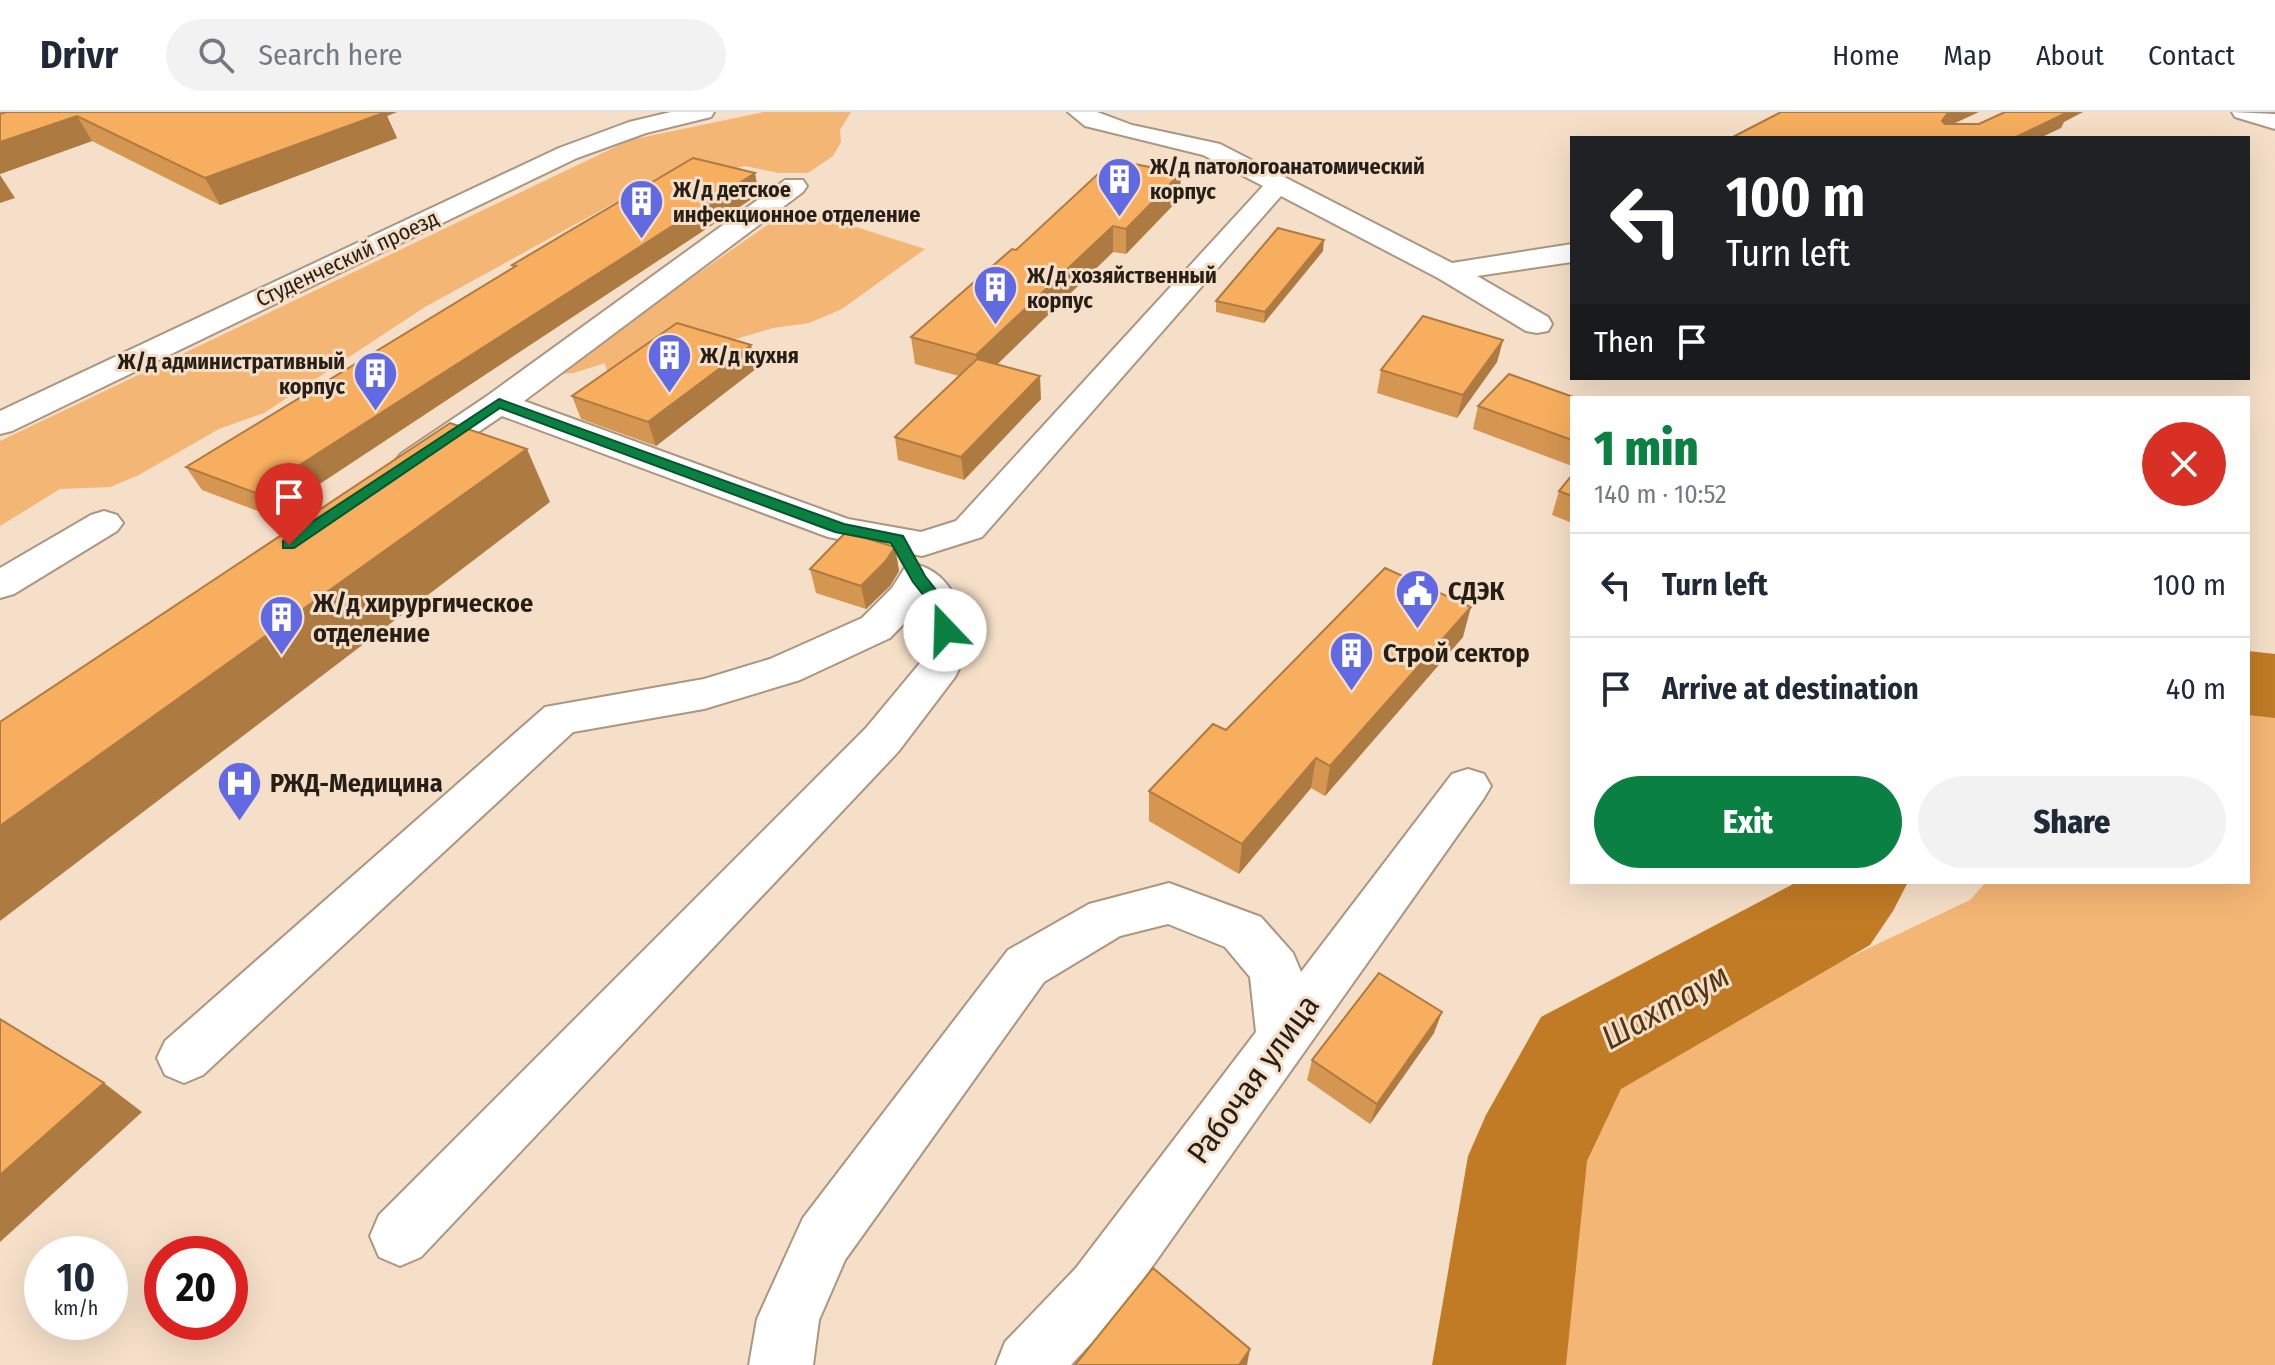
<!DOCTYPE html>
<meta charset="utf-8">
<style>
:root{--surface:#fff;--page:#f2f2f3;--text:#1f2937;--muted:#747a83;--line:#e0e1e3;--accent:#0b8043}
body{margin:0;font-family:"Fira Sans Condensed",sans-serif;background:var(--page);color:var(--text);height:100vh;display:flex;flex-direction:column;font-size:30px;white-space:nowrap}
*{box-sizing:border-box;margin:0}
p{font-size:26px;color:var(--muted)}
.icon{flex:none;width:44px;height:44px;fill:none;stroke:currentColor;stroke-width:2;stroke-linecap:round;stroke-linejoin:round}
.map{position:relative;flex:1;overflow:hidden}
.details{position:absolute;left:1570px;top:284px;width:680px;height:488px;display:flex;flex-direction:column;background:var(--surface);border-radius:0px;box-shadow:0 8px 32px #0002}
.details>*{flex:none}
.guide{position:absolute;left:1570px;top:24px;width:680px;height:244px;border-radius:0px;box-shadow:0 8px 32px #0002;background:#202124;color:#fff;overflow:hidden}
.speed{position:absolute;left:24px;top:1124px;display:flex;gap:16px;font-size:40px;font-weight:700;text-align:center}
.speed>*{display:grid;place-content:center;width:104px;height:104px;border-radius:50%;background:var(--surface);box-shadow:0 8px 32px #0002;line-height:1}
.speed small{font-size:20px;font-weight:400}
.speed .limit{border:12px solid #d22;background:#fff;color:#111}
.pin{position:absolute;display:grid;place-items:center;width:68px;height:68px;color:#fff;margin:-82px -34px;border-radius:50% 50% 50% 0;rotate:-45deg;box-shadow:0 0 8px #0007}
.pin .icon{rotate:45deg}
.me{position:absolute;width:88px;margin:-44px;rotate:339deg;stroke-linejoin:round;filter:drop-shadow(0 0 6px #0008)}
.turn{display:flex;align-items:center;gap:28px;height:168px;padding:0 24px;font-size:36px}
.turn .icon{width:104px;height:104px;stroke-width:2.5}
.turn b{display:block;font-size:56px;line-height:68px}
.then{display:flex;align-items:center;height:76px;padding:0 24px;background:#0003;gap:16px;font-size:30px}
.round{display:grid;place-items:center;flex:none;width:84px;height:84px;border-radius:42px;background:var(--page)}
.summary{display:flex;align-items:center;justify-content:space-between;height:136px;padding:0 24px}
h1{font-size:48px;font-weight:800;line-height:60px;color:var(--accent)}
.action{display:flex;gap:16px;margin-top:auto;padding:16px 24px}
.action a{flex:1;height:92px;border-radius:48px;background:var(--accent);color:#fff;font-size:32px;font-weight:800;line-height:92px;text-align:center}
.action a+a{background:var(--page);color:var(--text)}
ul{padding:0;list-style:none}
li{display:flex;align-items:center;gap:24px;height:104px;padding:0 24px;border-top:2px solid var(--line)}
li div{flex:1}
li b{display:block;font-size:30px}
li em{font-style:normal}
header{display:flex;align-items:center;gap:48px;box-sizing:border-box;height:112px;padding:0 40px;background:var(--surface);border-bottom:2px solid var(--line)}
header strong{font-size:38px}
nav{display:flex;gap:44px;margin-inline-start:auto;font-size:28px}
.search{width:560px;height:72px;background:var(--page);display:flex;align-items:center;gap:20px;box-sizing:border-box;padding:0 28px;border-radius:44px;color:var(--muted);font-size:30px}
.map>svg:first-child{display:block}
.green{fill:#f4b675}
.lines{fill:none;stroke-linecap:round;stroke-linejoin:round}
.river{fill:#c17b25;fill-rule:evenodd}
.minor-casing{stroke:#ab9681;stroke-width:4}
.minor{fill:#fff;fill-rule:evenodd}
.wall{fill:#d49651}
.shaded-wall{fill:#ad7a42}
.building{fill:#f7ae5e;stroke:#ad7a42;stroke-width:2}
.route{fill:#0b8043;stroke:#07532c;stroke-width:2}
.labels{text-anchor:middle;stroke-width:6;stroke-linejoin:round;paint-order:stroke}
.far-poi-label{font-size:22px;font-weight:bold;fill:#271f16;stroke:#f5dfc8;text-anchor:start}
.far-street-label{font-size:22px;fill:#271f16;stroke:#f5dfc8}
.poi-label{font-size:26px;font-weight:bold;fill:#271f16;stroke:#f5dfc8;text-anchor:start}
.near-street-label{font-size:32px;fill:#271f16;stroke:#f5dfc8}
.near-water-label{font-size:34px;font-style:italic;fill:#523513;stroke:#f5dfc8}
</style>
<header>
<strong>Drivr</strong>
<div class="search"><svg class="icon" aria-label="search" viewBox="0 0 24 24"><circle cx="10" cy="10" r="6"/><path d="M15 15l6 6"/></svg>Search here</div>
<nav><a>Home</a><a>Map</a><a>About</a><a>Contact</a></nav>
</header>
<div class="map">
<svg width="2275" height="1253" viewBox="0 0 2275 1253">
<rect width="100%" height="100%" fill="#f5dfc8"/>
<!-- green -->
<g class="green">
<polygon points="764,0 851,0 840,18 841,30 833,44 808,61 779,61 745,54 643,75 425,195 264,301 219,317 137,364 110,375 60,377 0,414 0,329 630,28"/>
<polygon points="793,95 925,137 842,197 809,211 773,216 732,228 597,276 607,259 605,251 574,261 554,262"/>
<polygon points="2248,591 2275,593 2275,1253 1540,1253 1564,1092 1601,957 1690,921 1970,788 1986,770 2248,770"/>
</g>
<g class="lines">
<!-- river -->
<g class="river">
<polygon points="2248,539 2275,542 2275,606 2248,603"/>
<polygon points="1797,770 1908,770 1893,799 1870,833 1621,977 1587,1049 1566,1253 1432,1253 1468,1044 1486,1003 1541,905"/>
</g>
<defs>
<g id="minor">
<polygon points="671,0 714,0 711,5 646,21 577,46 12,319 0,322 0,299 559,36 629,10"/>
<polygon points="1068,0 1097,0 1132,13 1220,32 1452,151 1572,132 1572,150 1477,164 1548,205 1552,212 1548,219 1537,221 1526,219 1438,166 1281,84 982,425 922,444 828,425 502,304 425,356 413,360 401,356 395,349 401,342 487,284 785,68 803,68 807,74 803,80 524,289 848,407 921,420 956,409 1263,74 1203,43 1085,14"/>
<polygon points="2232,0 2275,2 2275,17 2235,5"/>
<polygon points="104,399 117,403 123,411 117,419 14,482 0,486 0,456 91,403"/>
<path d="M918 453C962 465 976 529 955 565L898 640 421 1145 400 1154 379 1145 370 1124 379 1103 866 616 920 551 925 518 920 495 890 526 800 568 704 597 573 620 203 963 184 971 165 963 157 946 165 929 545 595 704 567 770 547 862 506 892 476 904 457Z"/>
<polygon points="1468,657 1484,662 1491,674 1484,686 1120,1200 1071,1253 996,1253 1005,1230 1076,1156 1256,920 1250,865 1225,835 1168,812 1120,824 1044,870 845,1148 819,1208 813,1253 749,1253 757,1207 803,1106 1008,838 1089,792 1169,771 1261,805 1293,841 1301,860 1452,662"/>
</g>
</defs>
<!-- minor casing -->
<use href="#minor" class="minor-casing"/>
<!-- minor -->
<use href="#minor" class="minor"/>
</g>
<!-- wall -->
<g class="wall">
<polygon points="0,0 397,0 387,4 397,26 220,93 92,29 0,62"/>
<polygon points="759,82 271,404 202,378 186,355 513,156 512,153"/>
<polygon points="1180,86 1126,142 1113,140 997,252 1041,287 964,368 898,348 895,325 959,264 915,252 911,225 1016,138"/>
<polygon points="1323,139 1264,211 1216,200 1216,189"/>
<polygon points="1503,228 1497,250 1457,306 1377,281 1381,258"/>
<polygon points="757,256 656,334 581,307 572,284"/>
<polygon points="1572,286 1572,354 1473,317 1478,294"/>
<polygon points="1572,363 1572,411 1552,403 1559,379"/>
<polygon points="895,435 899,459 890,474 866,497 816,481 810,457"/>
<polygon points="1463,525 1325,684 1311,676 1239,762 1149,709 1149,679"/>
<polygon points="1434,921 1370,1012 1307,968 1312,948"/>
</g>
<!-- shaded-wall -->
<g class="shaded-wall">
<polygon points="359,0 397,0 387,4 397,26 220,93 205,66"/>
<polygon points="1951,0 1979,0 1940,18 1942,9 1947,2"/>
<polygon points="2063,0 2083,0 2064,10 2061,16 2040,26 2014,26"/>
<polygon points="77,4 92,29 0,62 0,30"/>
<polygon points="755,61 759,82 271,404 256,381"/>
<polygon points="1181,61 1180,86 1126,142 1126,117"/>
<polygon points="0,63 15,86 0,91"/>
<polygon points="1113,114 1113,140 979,270 976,243"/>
<polygon points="1324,128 1323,139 1264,211 1265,200"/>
<polygon points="1503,228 1497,250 1457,306 1463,283"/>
<polygon points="751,233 757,256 656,334 648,310"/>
<polygon points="1040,264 1041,287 964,368 961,345"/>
<polygon points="527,337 550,390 0,809 0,714"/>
<polygon points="895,435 899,459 890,474 866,497 861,474"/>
<polygon points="1471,495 1463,525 1325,684 1330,654"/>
<polygon points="1316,646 1311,676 1239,762 1242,732"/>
<polygon points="1442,900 1434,921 1370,1012 1377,992"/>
<polygon points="104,971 142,1000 0,1130 0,1063"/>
<polygon points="1250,1237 1247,1253 1239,1253"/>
</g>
<!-- building -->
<g class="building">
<polygon points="6,0 386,0 205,66 77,4 0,30 0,2"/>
<polygon points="1781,0 1951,0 1947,2 1942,9 1945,12 1979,12 2005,0 2068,0 2014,26 1731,26"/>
<polygon points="693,46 755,61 256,381 186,355 516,154 512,153"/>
<polygon points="1113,48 1181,61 1126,117 1113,114 976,243 911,225 1012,137 1016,138"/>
<polygon points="1278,116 1324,128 1265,200 1216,189"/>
<polygon points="1423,204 1503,228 1463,283 1381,258"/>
<polygon points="677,211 751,233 648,310 572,284"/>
<polygon points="977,247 1040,264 961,345 895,325"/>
<polygon points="1509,262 1576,286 1572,286 1572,328 1478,294"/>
<polygon points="450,311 527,337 0,714 0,610"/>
<polygon points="1572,363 1572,384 1559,379"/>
<polygon points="846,420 895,435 885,450 861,474 810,457"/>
<polygon points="1385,456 1471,495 1330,654 1316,646 1242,732 1149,679 1213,612 1226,618"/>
<polygon points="1379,861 1442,900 1377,992 1312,948"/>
<polygon points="0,907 104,971 0,1063"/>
<polygon points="1153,1156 1250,1237 1239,1253 1075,1253"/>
</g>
<!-- route -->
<polygon class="route" points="499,287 844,412 903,424 925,464 948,493 953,518 945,524 939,522 932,494 913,470 891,431 835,420 500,296 294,436 283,436 283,429"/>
<!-- icons -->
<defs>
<symbol id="building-pin" viewBox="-11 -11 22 30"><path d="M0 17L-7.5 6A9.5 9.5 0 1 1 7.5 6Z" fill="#626ae3" stroke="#f5dfc8"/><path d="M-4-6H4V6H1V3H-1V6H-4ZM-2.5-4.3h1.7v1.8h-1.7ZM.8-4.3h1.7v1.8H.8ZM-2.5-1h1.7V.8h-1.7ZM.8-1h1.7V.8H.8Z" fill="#fff"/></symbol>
<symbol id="civic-pin" viewBox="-11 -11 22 30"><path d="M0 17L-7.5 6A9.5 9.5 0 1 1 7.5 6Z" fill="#626ae3" stroke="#f5dfc8"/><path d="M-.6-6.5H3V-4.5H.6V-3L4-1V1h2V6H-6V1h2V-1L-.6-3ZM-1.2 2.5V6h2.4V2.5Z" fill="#fff"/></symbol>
<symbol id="hospital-pin" viewBox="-11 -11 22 30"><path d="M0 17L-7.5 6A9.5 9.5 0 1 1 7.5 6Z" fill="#626ae3" stroke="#f5dfc8"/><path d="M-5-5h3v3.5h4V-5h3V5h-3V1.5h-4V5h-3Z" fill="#fff"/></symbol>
</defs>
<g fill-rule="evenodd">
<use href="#building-pin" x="1094" y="42" width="51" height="69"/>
<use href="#building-pin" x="616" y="64" width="51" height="69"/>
<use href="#building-pin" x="970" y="150" width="51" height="69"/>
<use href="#building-pin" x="644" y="218" width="51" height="69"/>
<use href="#building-pin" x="350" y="236" width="51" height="69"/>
<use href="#civic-pin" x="1392" y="454" width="51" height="69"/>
<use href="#building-pin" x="256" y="480" width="51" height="69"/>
<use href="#building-pin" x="1326" y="516" width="51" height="69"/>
<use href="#hospital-pin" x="214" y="646" width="51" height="69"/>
</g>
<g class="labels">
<!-- far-poi labels -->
<g class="far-poi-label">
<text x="1150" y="62">Ж/д патологоанатомический<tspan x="1150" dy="25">корпус</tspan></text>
<text x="673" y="85">Ж/д детское<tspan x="673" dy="25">инфекционное отделение</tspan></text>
<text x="1027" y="171">Ж/д хозяйственный<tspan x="1027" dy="25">корпус</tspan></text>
<text x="700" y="251">Ж/д кухня</text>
<text x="345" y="257" text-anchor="end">Ж/д административный<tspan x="345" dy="25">корпус</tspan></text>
</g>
<!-- far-street labels -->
<g class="far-street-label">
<text transform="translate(347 146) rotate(-25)" y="8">Студенческий проезд</text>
</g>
<!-- poi labels -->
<g class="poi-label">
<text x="1448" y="488">СДЭК</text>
<text x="313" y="500">Ж/д хирургическое<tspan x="313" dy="30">отделение</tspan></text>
<text x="1383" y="550">Строй сектор</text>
<text x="270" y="680">РЖД-Медицина</text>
</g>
<!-- near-street labels -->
<g class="near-street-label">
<text transform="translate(1253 967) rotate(-54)" y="11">Рабочая улица</text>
</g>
<!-- near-water labels -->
<g class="near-water-label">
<text transform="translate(1665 894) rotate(-29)" y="12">Шахтаум</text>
</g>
</g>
</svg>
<div class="speed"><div>10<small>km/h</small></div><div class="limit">20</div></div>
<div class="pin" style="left:289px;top:433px;background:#d93025"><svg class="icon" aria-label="arrive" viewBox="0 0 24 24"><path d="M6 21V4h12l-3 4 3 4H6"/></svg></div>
<svg class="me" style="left:945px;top:518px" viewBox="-20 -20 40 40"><circle r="19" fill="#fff"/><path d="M0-13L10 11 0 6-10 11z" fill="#0b8043"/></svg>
<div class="guide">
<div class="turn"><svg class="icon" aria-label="left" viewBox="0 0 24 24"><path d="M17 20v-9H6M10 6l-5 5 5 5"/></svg><div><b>100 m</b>Turn left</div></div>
<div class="then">Then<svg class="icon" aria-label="arrive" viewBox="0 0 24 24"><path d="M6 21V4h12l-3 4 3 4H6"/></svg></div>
</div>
<section class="details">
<div class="summary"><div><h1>1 min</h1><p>140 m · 10:52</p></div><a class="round" style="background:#d93025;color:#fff"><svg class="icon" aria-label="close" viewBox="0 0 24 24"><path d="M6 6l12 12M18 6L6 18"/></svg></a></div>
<ul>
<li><svg class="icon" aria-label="left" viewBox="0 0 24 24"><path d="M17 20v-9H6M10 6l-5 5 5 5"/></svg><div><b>Turn left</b></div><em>100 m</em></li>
<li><svg class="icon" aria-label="arrive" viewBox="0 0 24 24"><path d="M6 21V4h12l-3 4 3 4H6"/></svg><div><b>Arrive at destination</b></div><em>40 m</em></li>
</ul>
<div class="action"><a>Exit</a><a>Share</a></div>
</section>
</div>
